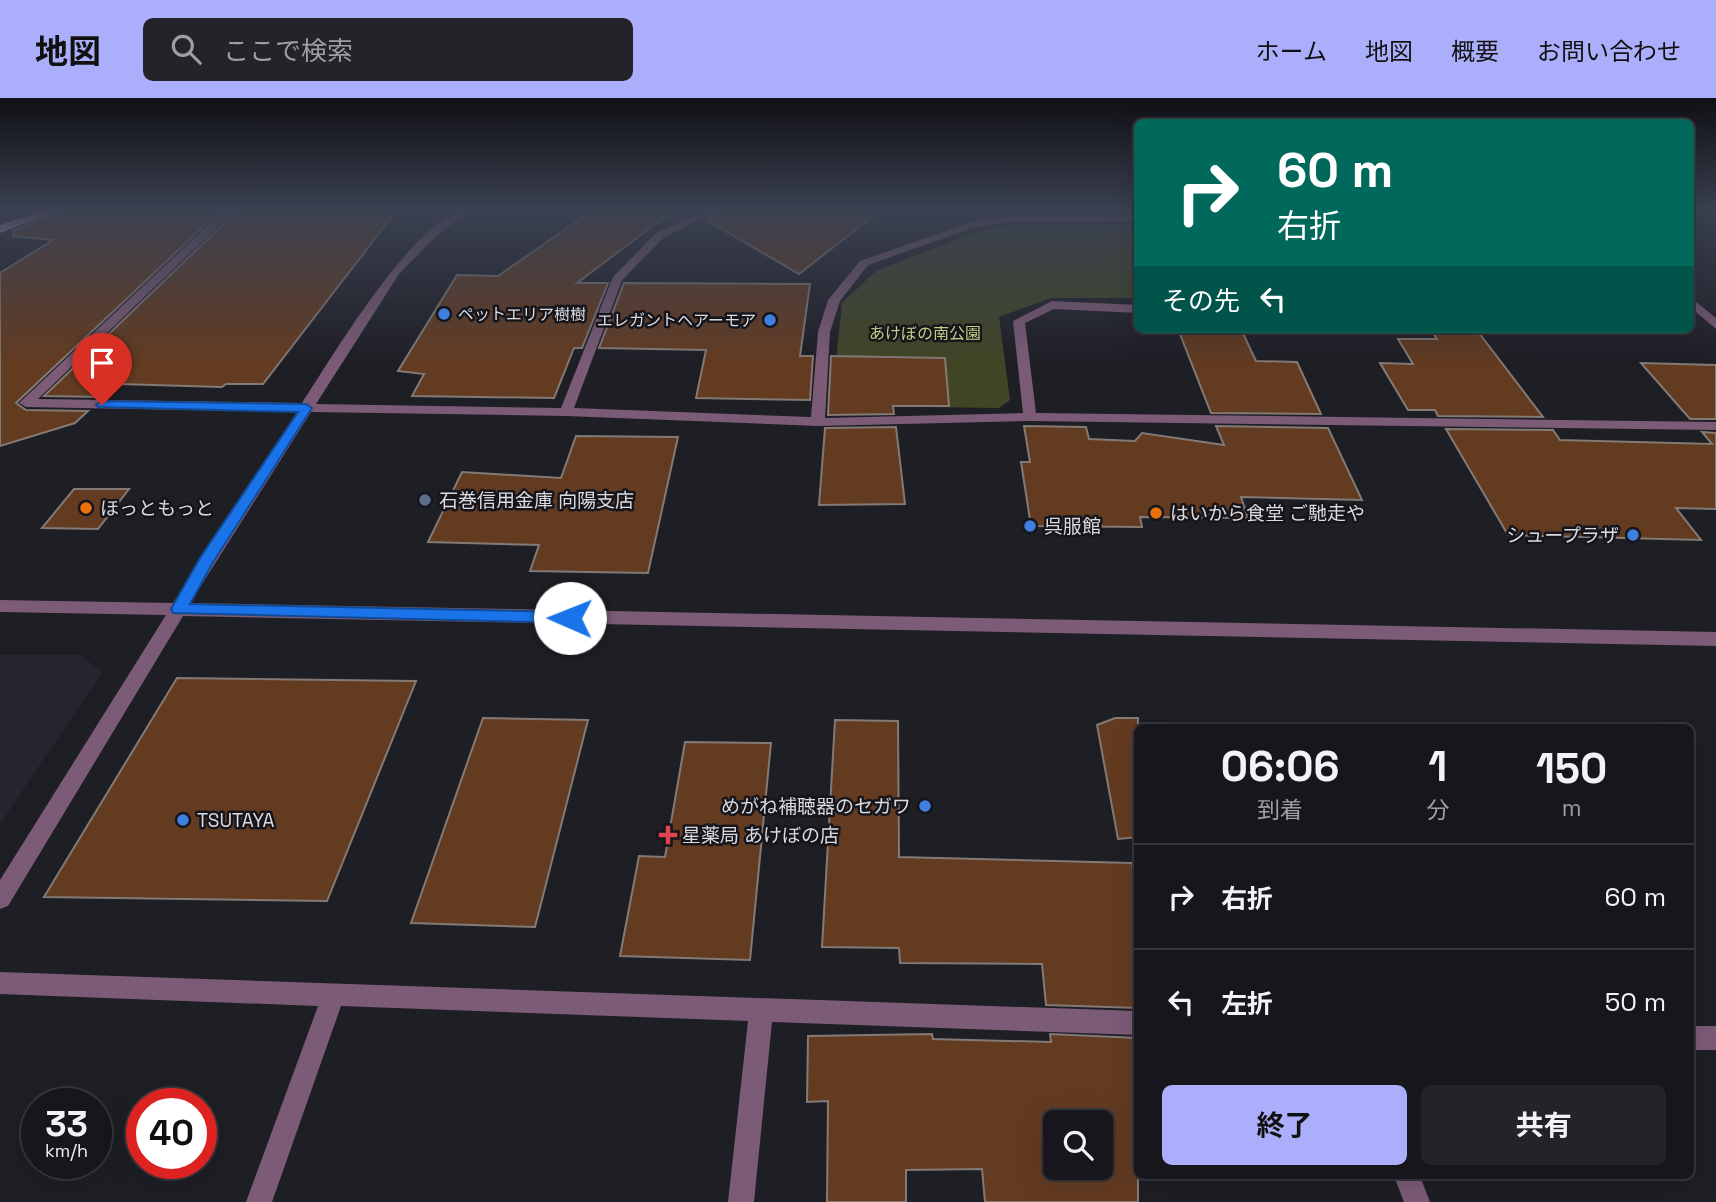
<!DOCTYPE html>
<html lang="ja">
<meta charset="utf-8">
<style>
:root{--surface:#16161c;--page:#232329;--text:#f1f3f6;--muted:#9e9fa3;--line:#35353b;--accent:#abaffb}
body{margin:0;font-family:"Space Grotesk","Noto Sans JP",sans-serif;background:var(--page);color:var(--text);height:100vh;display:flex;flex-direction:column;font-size:26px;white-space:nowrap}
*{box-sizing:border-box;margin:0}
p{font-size:23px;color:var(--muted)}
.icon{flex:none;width:38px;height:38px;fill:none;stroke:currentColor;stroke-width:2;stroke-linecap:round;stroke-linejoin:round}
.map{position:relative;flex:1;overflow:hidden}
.side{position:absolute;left:1134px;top:626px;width:560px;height:455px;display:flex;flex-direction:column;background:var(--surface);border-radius:10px;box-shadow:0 7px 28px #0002,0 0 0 2px var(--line)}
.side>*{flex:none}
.hud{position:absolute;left:1134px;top:21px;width:560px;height:214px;border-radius:10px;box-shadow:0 7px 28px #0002,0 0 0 2px var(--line);background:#00695c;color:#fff;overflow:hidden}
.buttons{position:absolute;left:1043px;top:1012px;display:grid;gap:14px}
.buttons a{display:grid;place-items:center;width:70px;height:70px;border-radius:10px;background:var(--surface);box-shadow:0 7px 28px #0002,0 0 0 2px var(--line);font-size:35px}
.speed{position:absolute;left:21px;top:990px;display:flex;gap:14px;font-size:35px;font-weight:700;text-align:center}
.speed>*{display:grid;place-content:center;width:91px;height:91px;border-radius:50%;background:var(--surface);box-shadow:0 7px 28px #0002,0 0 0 2px var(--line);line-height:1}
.speed small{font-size:18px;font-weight:400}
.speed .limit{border:10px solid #d22;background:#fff;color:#111}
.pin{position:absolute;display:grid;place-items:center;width:60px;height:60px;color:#fff;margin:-72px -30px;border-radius:50% 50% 50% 0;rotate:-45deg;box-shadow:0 0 7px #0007}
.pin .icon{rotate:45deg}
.me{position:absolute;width:77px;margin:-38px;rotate:271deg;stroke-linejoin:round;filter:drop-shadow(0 0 5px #0008)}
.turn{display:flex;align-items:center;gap:24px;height:147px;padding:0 28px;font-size:32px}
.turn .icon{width:91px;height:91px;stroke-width:2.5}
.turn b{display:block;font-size:49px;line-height:60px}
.then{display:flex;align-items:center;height:66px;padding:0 28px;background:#0003;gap:14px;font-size:26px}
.eta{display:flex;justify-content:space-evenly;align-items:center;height:119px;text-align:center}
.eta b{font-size:42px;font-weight:700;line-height:49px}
.button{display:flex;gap:14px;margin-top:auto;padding:14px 28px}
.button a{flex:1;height:80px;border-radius:10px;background:var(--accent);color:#111;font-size:28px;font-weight:700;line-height:80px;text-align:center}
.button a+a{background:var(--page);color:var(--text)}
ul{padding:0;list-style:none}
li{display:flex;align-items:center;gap:21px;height:105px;padding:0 28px;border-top:2px solid var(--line)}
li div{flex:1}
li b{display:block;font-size:26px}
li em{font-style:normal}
header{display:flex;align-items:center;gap:42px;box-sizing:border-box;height:98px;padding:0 35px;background:var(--accent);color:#111}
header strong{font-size:33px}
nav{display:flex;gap:38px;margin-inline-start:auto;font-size:24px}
.search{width:490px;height:63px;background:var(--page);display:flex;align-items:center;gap:18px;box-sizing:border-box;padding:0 24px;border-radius:10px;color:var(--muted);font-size:26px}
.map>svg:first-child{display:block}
.built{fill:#262632}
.green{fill:#404525}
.building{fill:#633b21;stroke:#837a76;stroke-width:2;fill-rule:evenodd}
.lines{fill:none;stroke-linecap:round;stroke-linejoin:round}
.minor{fill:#7c5b76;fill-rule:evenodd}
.highway{fill:#f8b6ec;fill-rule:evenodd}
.route{fill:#1a73e8;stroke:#114b97;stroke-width:2}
.shop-dot{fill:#3f7fe0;stroke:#15151b;stroke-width:2.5}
.service-dot{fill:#5c6f8a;stroke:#15151b;stroke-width:2.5}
.food-dot{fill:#e8710a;stroke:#15151b;stroke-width:2.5}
.health-dot{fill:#e0444e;stroke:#15151b;stroke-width:2.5}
.labels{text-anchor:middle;stroke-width:5;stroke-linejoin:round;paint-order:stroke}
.far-poi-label{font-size:16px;fill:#dadadf;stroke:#15151b;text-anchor:start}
.far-park-label{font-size:16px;fill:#c3ce82;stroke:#15151b}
.poi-label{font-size:19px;fill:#dadadf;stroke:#15151b;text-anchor:start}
</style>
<header>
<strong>地図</strong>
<div class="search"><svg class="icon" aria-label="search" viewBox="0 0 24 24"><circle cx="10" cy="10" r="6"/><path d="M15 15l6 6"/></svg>ここで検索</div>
<nav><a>ホーム</a><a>地図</a><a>概要</a><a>お問い合わせ</a></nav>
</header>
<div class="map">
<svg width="1716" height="1104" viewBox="0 0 1716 1104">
<rect width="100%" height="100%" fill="#1e1e25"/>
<!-- built -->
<polygon class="built" points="0,557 80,557 102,574 0,726"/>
<!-- green -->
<polygon class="green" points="1014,126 1137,126 1137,200 1051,200 999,219 1010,302 999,310 846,308 832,300 842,205 876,173 976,134"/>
<!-- building -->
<g class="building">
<polygon points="64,112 221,112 16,305 26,312 88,313 75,325 0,348 0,175 53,142 13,138 13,133"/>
<polygon points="238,112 397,112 263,286 226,286 222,289 118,286 103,299 44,298"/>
<polygon points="593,112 674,112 577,185 608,185 582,250 574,250 554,300 412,298 424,276 398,273 457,177 498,178"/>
<polygon points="722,112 881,112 799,176 706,122"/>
<polygon points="624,185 810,186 800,258 813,258 810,302 696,300 706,252 599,250"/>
<polygon points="1178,231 1241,231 1256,263 1297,264 1321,316 1211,315"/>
<polygon points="1430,231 1476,231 1543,319 1438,318 1435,312 1408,312 1380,265 1413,266 1398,241 1437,241"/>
<polygon points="831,258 945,260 949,308 893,308 894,316 828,317"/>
<polygon points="1641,265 1716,267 1716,321 1690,321"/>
<polygon points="1024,328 1086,329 1089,341 1135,343 1142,335 1224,347 1216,328 1328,330 1362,402 1241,399 1248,420 1140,419 1142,429 1031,428 1021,364 1030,364"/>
<polygon points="896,329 905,406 819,407 825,330"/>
<polygon points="1446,331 1553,332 1560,342 1712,346 1702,334 1716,335 1716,411 1676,410 1701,442 1508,437"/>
<polygon points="576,338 678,339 648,475 530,473 539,447 428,444 462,374 561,380"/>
<polygon points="74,391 129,391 98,431 42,430"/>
<polygon points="177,580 416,583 327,803 44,799"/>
<polygon points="483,620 588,622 535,829 411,825"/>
<polygon points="1115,620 1138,620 1138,739 1118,741 1097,627"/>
<polygon points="835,622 898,623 899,759 1132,765 1138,793 1138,910 1046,907 1042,866 900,865 899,850 822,849"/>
<polygon points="685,644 771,645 750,862 620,858 639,758 665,759"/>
<path d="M932 936 933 941 1051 944 1050 936 1138 940V1104H985L982 1071 906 1072V1104H827L828 1003 807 1004 808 938ZM1055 1024H1101V1069H1055Z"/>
</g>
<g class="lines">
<!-- minor -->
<g class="minor">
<path d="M224 112H235L38 301 302 305C330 263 418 112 469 112L433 141 399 176 316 306 561 310 613 179 656 135 707 112H720L664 139 622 182 574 310 811 319 818 234 828 202 860 163 971 124 1015 117H1138V123H1015L973 130 868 167 840 203 830 234 825 320 1023 315 1013 223 1052 203 1138 207V215L1054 211 1025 225 1036 315 1716 324V332L1030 323 818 328 566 318 311 314 190 505 1716 534V548L183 518 8 808 0 811V782L166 517 0 514V502L173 505 297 314 26 309 19 305Z"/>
<polygon points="1690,199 1716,220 1716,231 1690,209"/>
<polygon points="0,874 1138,913 1138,937 772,924 754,1104 728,1104 748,923 341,908 272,1104 246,1104 318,908 0,896"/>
<rect x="1690" y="928" width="26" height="24"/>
<polygon points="1394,1078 1420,1078 1430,1104 1404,1104"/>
</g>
<!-- highway -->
<polygon class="highway" points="44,112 61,112 0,135 0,127"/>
</g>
<!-- sky -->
<linearGradient id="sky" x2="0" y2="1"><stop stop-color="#101014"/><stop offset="0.42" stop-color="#3b4151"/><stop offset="1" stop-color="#3b4151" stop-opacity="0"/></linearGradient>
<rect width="1716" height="266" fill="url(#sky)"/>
<!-- route -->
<polygon class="route" points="102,303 306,306 312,310 212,466 190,506 570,514 578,520 570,525 173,515 171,511 200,460 298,314 98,309 96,307"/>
<!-- markers -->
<g class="shop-dot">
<circle cx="444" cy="216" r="7"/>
<circle cx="770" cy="222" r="7"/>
<circle cx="1030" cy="428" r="7"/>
<circle cx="1633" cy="437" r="7"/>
<circle cx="925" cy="708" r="7"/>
<circle cx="183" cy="722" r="7"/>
</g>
<circle class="service-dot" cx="425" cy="402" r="7"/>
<g class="food-dot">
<circle cx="86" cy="410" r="7"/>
<circle cx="1156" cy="415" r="7"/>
</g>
<path class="health-dot" d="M664.5 726.5h7v7h7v7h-7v7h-7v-7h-7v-7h7z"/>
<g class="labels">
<!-- far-poi labels -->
<g class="far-poi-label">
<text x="458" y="222">ペットエリア樹樹</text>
<text x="756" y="228" text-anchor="end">エレガントヘアーモア</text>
</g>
<!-- far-park labels -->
<g class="far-park-label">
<text x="925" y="241">あけぼの南公園</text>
</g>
<!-- poi labels -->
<g class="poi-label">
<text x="439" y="409">石巻信用金庫 向陽支店</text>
<text x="100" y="417">ほっともっと</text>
<text x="1170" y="422">はいから食堂 ご馳走や</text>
<text x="1044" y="435">呉服館</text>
<text x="1619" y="444" text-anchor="end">シュープラザ</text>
<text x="911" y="715" text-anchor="end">めがね補聴器のセガワ</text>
<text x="197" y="729">TSUTAYA</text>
<text x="682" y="744">星薬局 あけぼの店</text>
</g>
</g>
</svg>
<div class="buttons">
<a><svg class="icon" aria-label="search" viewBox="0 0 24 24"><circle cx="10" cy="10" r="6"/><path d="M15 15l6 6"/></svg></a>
</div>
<div class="speed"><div>33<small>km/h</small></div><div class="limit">40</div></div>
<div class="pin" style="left:102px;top:307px;background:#d93025"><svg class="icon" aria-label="arrive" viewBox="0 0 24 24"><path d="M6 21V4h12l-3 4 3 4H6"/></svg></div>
<svg class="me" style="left:570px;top:520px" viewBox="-20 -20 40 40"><circle r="19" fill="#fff"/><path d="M0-13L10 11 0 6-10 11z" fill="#1a73e8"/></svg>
<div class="hud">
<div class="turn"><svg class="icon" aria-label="right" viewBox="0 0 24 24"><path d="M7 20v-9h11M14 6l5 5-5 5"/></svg><div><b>60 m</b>右折</div></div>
<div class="then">その先<svg class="icon" aria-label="left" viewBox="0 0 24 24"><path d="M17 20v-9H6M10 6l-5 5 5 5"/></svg></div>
</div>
<section class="side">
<div class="eta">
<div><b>06:06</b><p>到着</p></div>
<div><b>1</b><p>分</p></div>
<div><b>150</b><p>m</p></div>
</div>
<ul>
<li><svg class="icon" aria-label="right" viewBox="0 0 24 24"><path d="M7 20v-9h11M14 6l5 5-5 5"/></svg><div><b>右折</b></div><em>60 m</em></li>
<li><svg class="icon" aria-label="left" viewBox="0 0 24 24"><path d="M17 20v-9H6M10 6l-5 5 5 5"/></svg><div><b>左折</b></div><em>50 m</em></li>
</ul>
<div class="button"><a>終了</a><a>共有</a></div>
</section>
</div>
